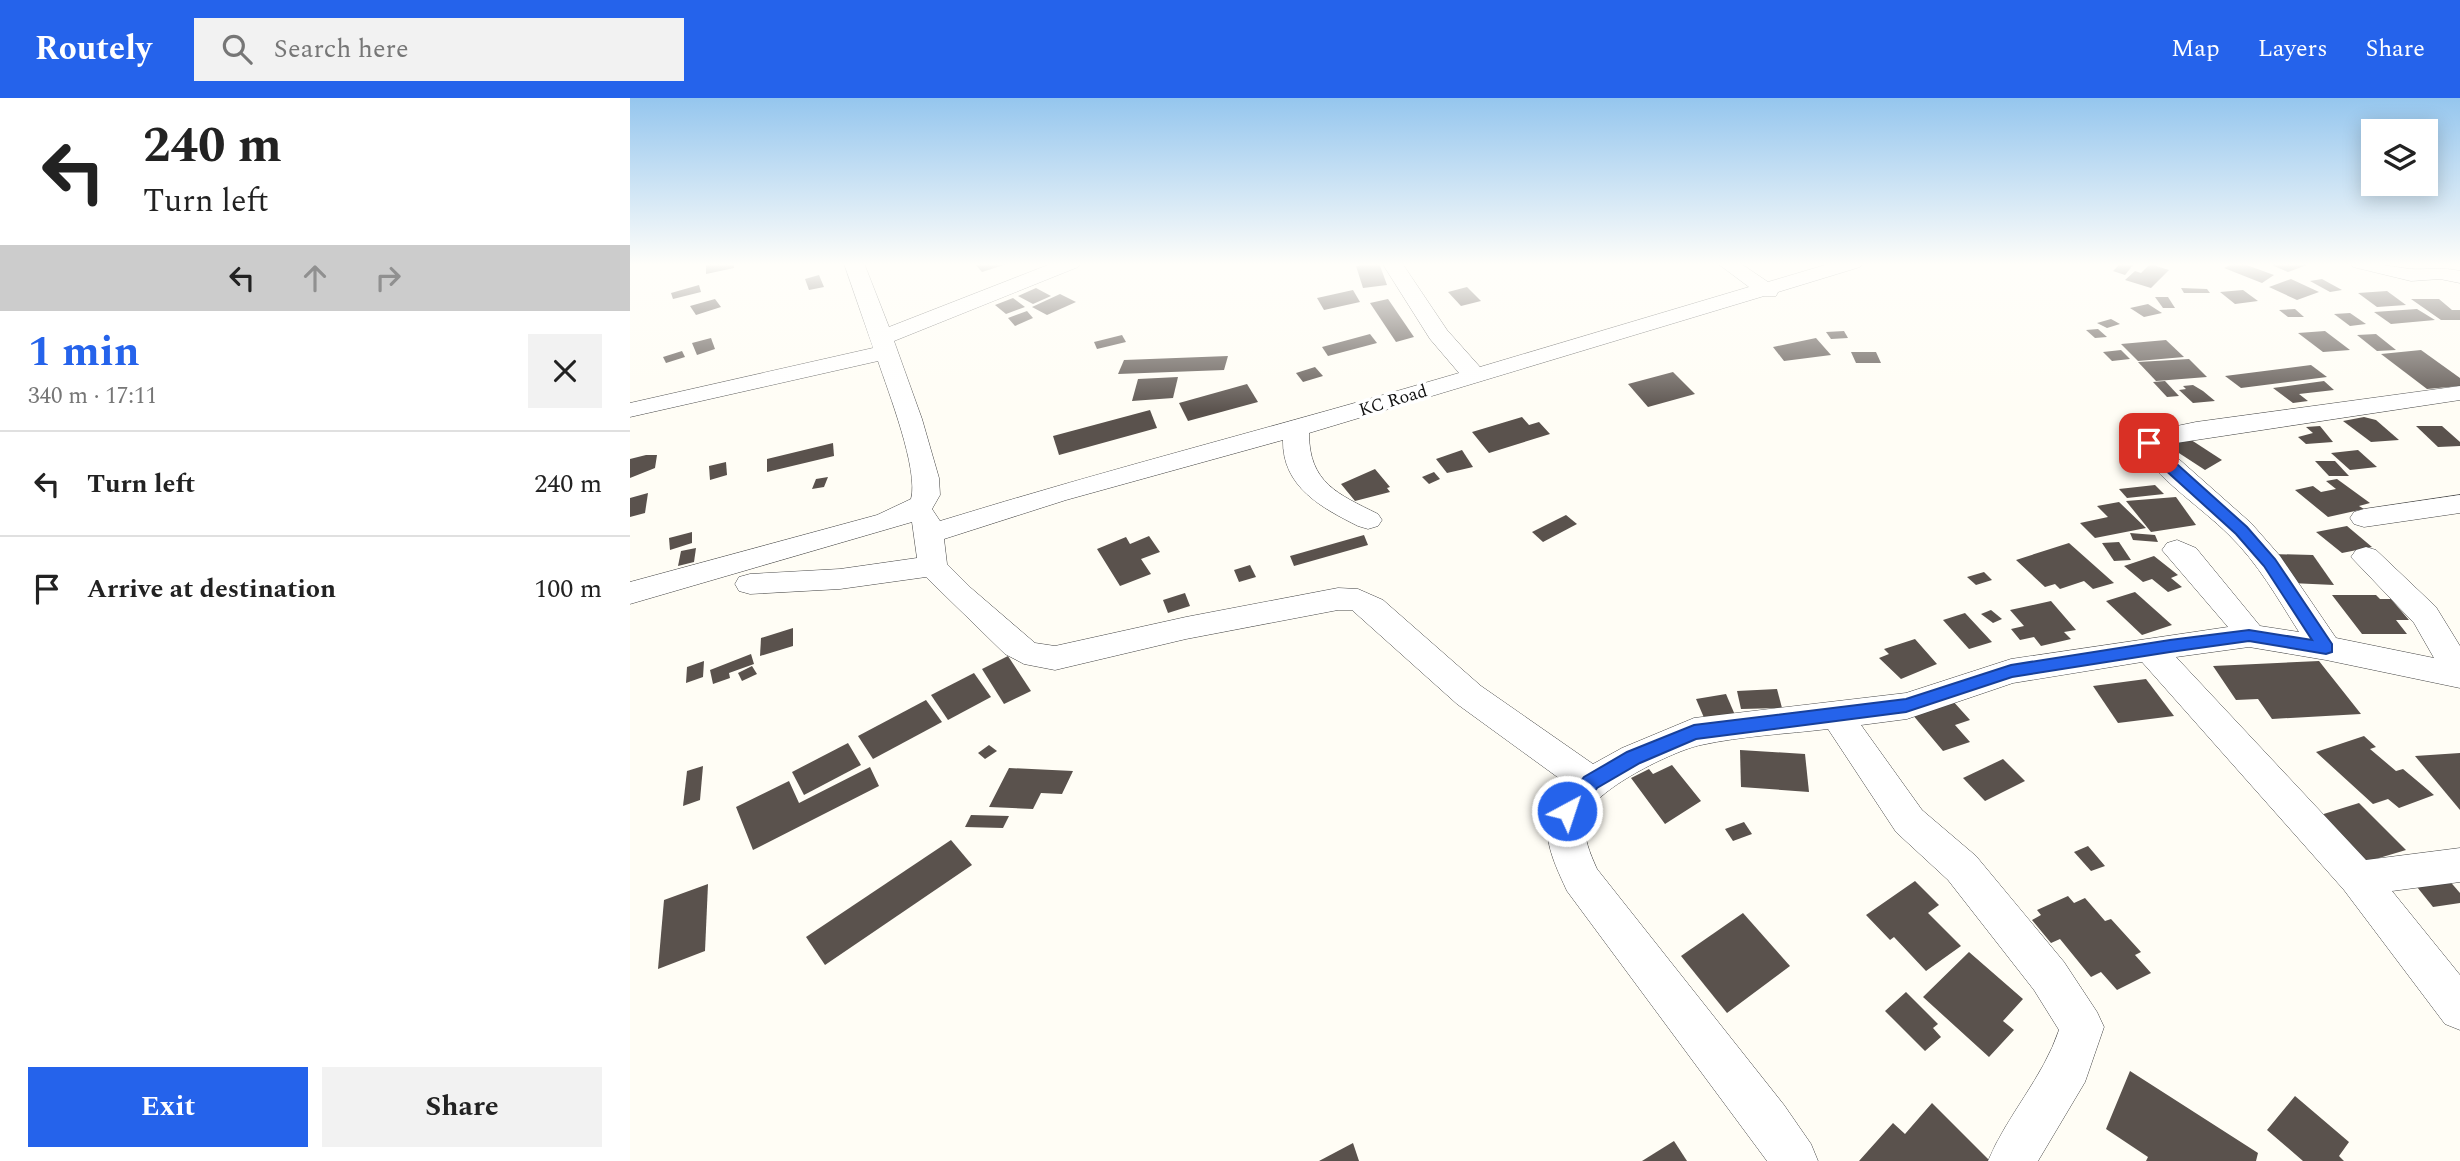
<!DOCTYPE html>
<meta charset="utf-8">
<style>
:root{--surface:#fff;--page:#f2f2f2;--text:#222;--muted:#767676;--line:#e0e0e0;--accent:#2563eb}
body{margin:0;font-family:Spectral,serif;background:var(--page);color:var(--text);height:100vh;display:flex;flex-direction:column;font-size:26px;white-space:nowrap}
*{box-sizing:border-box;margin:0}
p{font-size:23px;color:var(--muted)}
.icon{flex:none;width:38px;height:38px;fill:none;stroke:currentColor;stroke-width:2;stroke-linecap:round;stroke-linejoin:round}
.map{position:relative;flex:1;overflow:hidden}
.sheet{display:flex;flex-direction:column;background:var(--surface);width:630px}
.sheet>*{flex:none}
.top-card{background:#fff;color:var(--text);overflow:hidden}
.buttons{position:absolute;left:1731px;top:21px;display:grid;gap:14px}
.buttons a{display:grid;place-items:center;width:77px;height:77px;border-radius:0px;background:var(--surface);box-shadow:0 4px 18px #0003;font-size:35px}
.pin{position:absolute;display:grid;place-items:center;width:60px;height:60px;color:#fff;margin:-30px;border-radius:14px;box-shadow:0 4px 10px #0006}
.me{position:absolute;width:77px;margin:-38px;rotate:40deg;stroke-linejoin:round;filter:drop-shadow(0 0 5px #0008)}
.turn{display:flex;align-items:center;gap:24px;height:147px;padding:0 28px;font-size:32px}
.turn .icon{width:91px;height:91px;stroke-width:2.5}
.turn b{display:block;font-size:49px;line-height:60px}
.lanes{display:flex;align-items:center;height:66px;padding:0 28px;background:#0003;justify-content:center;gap:35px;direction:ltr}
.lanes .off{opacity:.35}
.round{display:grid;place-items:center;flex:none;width:74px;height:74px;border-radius:0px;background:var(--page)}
.summary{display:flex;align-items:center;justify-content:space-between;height:119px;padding:0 28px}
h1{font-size:42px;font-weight:700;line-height:52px;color:var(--accent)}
.cta{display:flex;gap:14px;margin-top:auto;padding:14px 28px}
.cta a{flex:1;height:80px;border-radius:0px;background:var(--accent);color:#fff;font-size:28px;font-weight:700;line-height:80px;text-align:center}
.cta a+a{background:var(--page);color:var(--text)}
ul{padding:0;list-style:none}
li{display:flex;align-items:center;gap:21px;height:105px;padding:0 28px;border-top:2px solid var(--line)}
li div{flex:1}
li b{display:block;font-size:26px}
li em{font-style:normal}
header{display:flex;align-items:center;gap:42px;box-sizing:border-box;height:98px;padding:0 35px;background:var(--accent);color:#fff}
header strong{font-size:33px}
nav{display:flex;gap:38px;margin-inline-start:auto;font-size:24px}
.search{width:490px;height:63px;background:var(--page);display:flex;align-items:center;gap:18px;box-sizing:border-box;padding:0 24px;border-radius:0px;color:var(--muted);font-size:26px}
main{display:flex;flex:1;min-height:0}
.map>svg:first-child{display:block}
.building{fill:#5a524d}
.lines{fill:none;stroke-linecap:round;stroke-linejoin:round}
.minor-casing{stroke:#444;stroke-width:1}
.minor{fill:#fff;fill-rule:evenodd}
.route{fill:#2563eb;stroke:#184099;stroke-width:2}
.labels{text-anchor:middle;stroke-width:7;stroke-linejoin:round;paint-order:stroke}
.far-street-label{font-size:18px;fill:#111;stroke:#fff}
</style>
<header>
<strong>Routely</strong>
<div class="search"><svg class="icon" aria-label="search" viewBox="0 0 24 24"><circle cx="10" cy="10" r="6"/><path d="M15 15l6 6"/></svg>Search here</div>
<nav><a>Map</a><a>Layers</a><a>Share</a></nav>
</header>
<main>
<section class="sheet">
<div class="top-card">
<div class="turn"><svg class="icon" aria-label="left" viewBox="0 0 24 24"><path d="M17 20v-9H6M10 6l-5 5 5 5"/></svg><div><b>240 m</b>Turn left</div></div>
<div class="lanes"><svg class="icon" aria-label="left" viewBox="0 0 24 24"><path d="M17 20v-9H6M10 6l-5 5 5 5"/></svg><svg class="icon off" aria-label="ahead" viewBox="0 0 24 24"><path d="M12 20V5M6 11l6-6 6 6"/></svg><svg class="icon off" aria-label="right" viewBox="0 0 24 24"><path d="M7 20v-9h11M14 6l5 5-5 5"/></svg></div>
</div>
<div class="summary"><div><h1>1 min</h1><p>340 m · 17:11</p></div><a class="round"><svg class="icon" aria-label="close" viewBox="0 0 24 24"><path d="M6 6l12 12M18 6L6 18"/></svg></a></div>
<ul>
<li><svg class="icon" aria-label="left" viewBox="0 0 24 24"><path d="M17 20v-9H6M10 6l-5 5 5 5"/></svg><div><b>Turn left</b></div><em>240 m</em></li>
<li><svg class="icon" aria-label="arrive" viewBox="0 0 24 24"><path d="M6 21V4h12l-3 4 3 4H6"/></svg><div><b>Arrive at destination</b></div><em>100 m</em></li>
</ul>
<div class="cta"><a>Exit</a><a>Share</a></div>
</section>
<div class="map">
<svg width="1830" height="1063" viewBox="0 0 1830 1063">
<rect width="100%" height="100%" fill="#fffdf5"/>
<!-- building -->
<g class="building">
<polygon points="76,165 104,165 104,170 76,176"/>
<polygon points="344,165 380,165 352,174"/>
<polygon points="749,165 757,187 733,190 726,168"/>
<polygon points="1491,165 1503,167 1495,177 1483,173"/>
<polygon points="1603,165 1611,165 1644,177 1632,185 1594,170"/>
<polygon points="1637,165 1671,165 1677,167 1658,174"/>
<polygon points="1520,166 1539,172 1521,190 1495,182 1505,173 1511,175"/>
<polygon points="189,177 194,189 179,192 175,181"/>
<polygon points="1661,181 1689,194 1667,202 1639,189"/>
<polygon points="1692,181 1712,192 1700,194 1680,183"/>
<polygon points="69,187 71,194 43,201 41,195"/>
<polygon points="837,189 851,203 831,208 818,194"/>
<polygon points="406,190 421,198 403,206 388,198"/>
<polygon points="1551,190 1577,191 1580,195 1554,195"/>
<polygon points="723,192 730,204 694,212 687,200"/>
<polygon points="1613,192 1628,203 1605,206 1590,194"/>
<polygon points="1757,193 1776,207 1747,209 1728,195"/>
<polygon points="430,196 446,204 417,217 402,209"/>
<polygon points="1525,199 1538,199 1545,210 1533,210"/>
<polygon points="383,200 395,209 376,216 365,207"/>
<polygon points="85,201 91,209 66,217 60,208"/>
<polygon points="758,201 784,239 766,244 740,205"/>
<polygon points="1781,201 1809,201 1822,212 1830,212 1830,222 1811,222"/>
<polygon points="1518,206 1532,215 1514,219 1500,210"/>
<polygon points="1665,211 1674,219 1658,219 1649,212"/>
<polygon points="1787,211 1805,222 1761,226 1744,214"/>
<polygon points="397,213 403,220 385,228 378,220"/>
<polygon points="1720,215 1736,226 1720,228 1704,216"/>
<polygon points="1481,221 1490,226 1477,230 1467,225"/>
<polygon points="1468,231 1477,239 1465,240 1456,232"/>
<polygon points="1214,233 1218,240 1201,241 1196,234"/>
<polygon points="1695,233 1720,252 1693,254 1668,235"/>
<polygon points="740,236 747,245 698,258 692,249"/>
<polygon points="1746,236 1766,252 1747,253 1727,237"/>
<polygon points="492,237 496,244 467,251 464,244"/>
<polygon points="81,240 85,251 67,257 62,245"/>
<polygon points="1186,240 1201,257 1154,263 1143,249"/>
<polygon points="1536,242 1554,259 1508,263 1491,246"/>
<polygon points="1491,252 1500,261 1482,263 1473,254"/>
<polygon points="1791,252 1830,280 1830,288 1797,291 1751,256"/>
<polygon points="52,253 55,259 36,265 33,259"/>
<polygon points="1221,254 1246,254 1251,265 1226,265"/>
<polygon points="598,258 594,272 488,276 494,262"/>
<polygon points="1559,261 1577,279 1526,283 1508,264"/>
<polygon points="1681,267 1697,279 1611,290 1595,278"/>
<polygon points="685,269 693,278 673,284 666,275"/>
<polygon points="1043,274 1065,296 1018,309 998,286"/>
<polygon points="548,279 543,300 502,303 508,281"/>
<polygon points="1535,283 1549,298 1537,299 1523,284"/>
<polygon points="1694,283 1704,292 1669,296 1678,303 1663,305 1643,290"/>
<polygon points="617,286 628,304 558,323 549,305"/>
<polygon points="1563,287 1573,293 1585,303 1563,305 1549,292 1556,291 1553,288"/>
<polygon points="520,312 527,330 429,357 423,338"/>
<polygon points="892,319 899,327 909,324 920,336 859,355 842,334"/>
<polygon points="1734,319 1746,322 1769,342 1741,344 1713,323"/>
<polygon points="1690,328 1703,344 1676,346 1668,339 1683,335 1676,329"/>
<polygon points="1786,328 1812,328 1830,344 1830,348 1808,349"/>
<polygon points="1552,336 1592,362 1575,372 1532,344"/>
<polygon points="203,345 204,358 137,374 137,361"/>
<polygon points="832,352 843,369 817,375 806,361"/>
<polygon points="1728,352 1747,369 1720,372 1701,355"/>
<polygon points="16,357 27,357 25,370 0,380 0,361"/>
<polygon points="1685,363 1705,363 1719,378 1699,378"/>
<polygon points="96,364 97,377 80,382 79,368"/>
<polygon points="745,371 760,389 757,390 760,394 725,403 711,386"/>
<polygon points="804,374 810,381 799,386 792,379"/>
<polygon points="198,379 194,389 182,391 186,381"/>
<polygon points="1707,381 1740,405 1729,408 1734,411 1698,419 1665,392 1683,388 1691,394 1706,391 1696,383"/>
<polygon points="1525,387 1534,396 1497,400 1489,391"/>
<polygon points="18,395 15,415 0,419 0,400"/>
<polygon points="1546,399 1566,427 1521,434 1496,403"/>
<polygon points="1489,404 1516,430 1465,440 1450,425 1478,419 1467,408"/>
<polygon points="936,417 947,426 913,444 902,434"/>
<polygon points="1717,428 1742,449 1712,455 1686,434"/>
<polygon points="62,434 62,445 40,452 39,440"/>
<polygon points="1500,435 1525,437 1528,444 1503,442"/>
<polygon points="734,437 738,447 664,468 660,458"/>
<polygon points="519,438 530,454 511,461 521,476 490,488 467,451 496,439 500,446"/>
<polygon points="1489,444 1501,462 1484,463 1472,445"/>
<polygon points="1439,445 1484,485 1463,491 1454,483 1430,491 1425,486 1415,489 1386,462"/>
<polygon points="66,450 64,464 48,468 51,453"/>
<polygon points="1641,456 1683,457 1704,487 1661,485"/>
<polygon points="1524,458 1548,477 1541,480 1552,489 1538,494 1522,481 1513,484 1494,468"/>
<polygon points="620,467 626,479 609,484 604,472"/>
<polygon points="1354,474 1362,482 1346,487 1337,479"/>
<polygon points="1505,494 1542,527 1512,537 1476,503"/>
<polygon points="555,495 560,508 538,515 533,502"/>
<polygon points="1702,497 1746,497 1750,501 1761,501 1779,522 1766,522 1777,536 1732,536"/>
<polygon points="1421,503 1446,532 1434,534 1441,541 1411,548 1404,539 1390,542 1381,531 1394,528 1380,512"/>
<polygon points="1361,512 1372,521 1363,525 1351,516"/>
<polygon points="1335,515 1362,544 1339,551 1313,522"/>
<polygon points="163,530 163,548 130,558 131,540"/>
<polygon points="1285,541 1307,566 1271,581 1249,560 1259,556 1254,551"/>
<polygon points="121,556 124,566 99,575 100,580 83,586 80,572"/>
<polygon points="378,558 401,593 374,606 352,571"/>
<polygon points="74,563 73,579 56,585 57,569"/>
<polygon points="1689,563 1731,616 1642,621 1628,601 1606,602 1583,568"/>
<polygon points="122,568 127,576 112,583 108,575"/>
<polygon points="344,575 361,599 318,622 301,597"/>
<polygon points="1516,581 1544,618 1488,625 1463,588"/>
<polygon points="1147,591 1152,610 1111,611 1107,593"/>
<polygon points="1096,596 1105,617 1075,622 1066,601"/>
<polygon points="296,602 312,624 243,661 228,638"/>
<polygon points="1322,602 1340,622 1325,627 1340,644 1313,653 1282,616"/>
<polygon points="1734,638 1746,649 1740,651 1766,673 1773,671 1804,697 1769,710 1758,701 1743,706 1686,654"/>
<polygon points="218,645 231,667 174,697 162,674"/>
<polygon points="359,647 367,653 355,661 348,655"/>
<polygon points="1110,652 1175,656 1179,694 1111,689"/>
<polygon points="1830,655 1830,712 1785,658"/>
<polygon points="1373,661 1395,683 1355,703 1333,680"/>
<polygon points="1042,667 1071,703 1035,726 1001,680 1019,671 1023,676"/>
<polygon points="73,668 70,702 53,708 57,673"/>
<polygon points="240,669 249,688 123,752 106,709 159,683 169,705"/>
<polygon points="379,670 443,673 432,696 411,695 403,711 359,709"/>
<polygon points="1729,705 1776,752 1729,766 1684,719"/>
<polygon points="341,717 379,718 373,730 335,729"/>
<polygon points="1114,724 1122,736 1103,743 1095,731"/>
<polygon points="321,742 342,767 195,867 176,839"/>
<polygon points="1458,748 1475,768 1461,773 1444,754"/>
<polygon points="1817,780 1830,795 1830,805 1803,809 1783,784"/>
<polygon points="1285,783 1309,807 1298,815 1331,848 1296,873 1264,839 1260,842 1236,817"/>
<polygon points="78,786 75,853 28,871 34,802"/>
<polygon points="1438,798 1444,805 1455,800 1475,823 1481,821 1511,854 1505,857 1521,875 1487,892 1471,874 1461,879 1430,841 1421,845 1402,822 1411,817 1407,812"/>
<polygon points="1113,815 1160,868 1097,915 1051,858"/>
<polygon points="1339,854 1393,901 1373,923 1384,932 1359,959 1293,899"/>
<polygon points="1276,894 1308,926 1303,930 1311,939 1295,953 1255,913"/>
<polygon points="1500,973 1628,1055 1626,1063 1516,1063 1518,1059 1476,1031"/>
<polygon points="1665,998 1719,1044 1709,1058 1714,1063 1673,1063 1637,1032"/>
<polygon points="1302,1005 1360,1063 1229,1063 1263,1025 1275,1036"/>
<polygon points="1044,1043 1057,1063 1012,1063"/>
<polygon points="723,1045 729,1063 689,1063"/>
</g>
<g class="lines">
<defs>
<g id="minor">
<path d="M214 165H234L259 229 423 165H451L448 169 264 243 292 321 309 380 310 397 302 411 310 423C482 370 656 326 829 275L800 241 752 165H772L817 232 850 269 1119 189 1087 165H1110L1138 184 1202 165H1233L1230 169 1148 194 1146 198H1134L679 335C679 385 708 396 748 416L752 422 748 428 738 431 728 428C692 410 652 389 653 342L436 402 314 441 317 466 341 490 405 545 425 548 556 519 708 490 728 491 753 502 851 588 963 666 992 650 1064 620 1276 595 1381 561 1598 529 1532 452 1537 445 1547 442 1566 450 1630 528 1669 534C1648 501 1628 465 1599 437 1569 407 1527 382 1506 345L1518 334 1566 324 1830 288V302L1533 347 1621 425 1650 458 1706 540 1804 560 1784 525 1721 459 1726 452 1736 449 1746 452 1806 509 1830 548V590L1696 562 1619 549 1546 559 1736 762 1830 750V784L1762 793 1830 877V932L1815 926 1714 792 1512 564 1383 585 1277 621 1231 627 1292 712 1346 758 1434 864 1467 914 1474 929 1455 984 1408 1063H1358C1377 1017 1413 980 1429 932L1404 892 1318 782 1266 734 1198 631C1156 636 1112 638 1071 647 1045 652 960 693 956 720 952 738 960 755 967 771L1154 1007 1181 1046 1188 1063H1137L937 793C918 752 905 724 937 686L827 606 722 512H708L556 541 425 572 394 566 375 556 296 479 210 491 120 496 109 493 105 486 109 479 120 476 210 471 287 460 282 424 0 506V484L247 417 281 401C289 372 258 293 248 263L0 319V305L243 250Z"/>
<path d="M1720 165C1743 165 1759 168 1780 171 1797 172 1813 169 1830 173V185L1810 181 1781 183 1723 169Z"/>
<polygon points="1830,397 1830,415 1734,429 1724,426 1720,420 1724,414 1734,411"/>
</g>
</defs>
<!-- minor casing -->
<use href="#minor" class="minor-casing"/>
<!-- minor -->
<use href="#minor" class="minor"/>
</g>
<!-- sky -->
<linearGradient id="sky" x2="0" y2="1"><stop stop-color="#95c6ee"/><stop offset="0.53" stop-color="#fffefa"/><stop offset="1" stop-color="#fffefa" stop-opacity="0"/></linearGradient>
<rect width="1830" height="314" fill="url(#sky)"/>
<!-- route -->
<polygon class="route" points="1519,341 1617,429 1645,461 1702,546 1702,554 1696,556 1619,543 1540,554 1382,579 1276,614 1066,641 1010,665 967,690 944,718 930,718 928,713 954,679 997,654 1064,627 1276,601 1381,567 1540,542 1619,532 1682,542 1634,468 1606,436 1521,359 1513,345"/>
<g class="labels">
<!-- far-street labels -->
<g class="far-street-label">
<text transform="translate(763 302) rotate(-17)" y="6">KC Road</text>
</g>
</g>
</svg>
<div class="buttons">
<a><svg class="icon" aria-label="layers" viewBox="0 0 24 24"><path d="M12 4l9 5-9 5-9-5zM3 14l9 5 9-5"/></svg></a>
</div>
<div class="pin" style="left:1519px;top:345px;background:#d93025"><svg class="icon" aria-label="arrive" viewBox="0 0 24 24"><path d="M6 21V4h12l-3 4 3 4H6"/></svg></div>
<svg class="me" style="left:937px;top:713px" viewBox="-20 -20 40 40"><circle r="17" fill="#2563eb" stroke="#fff" stroke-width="3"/><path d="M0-11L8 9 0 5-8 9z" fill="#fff"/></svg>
</div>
</main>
